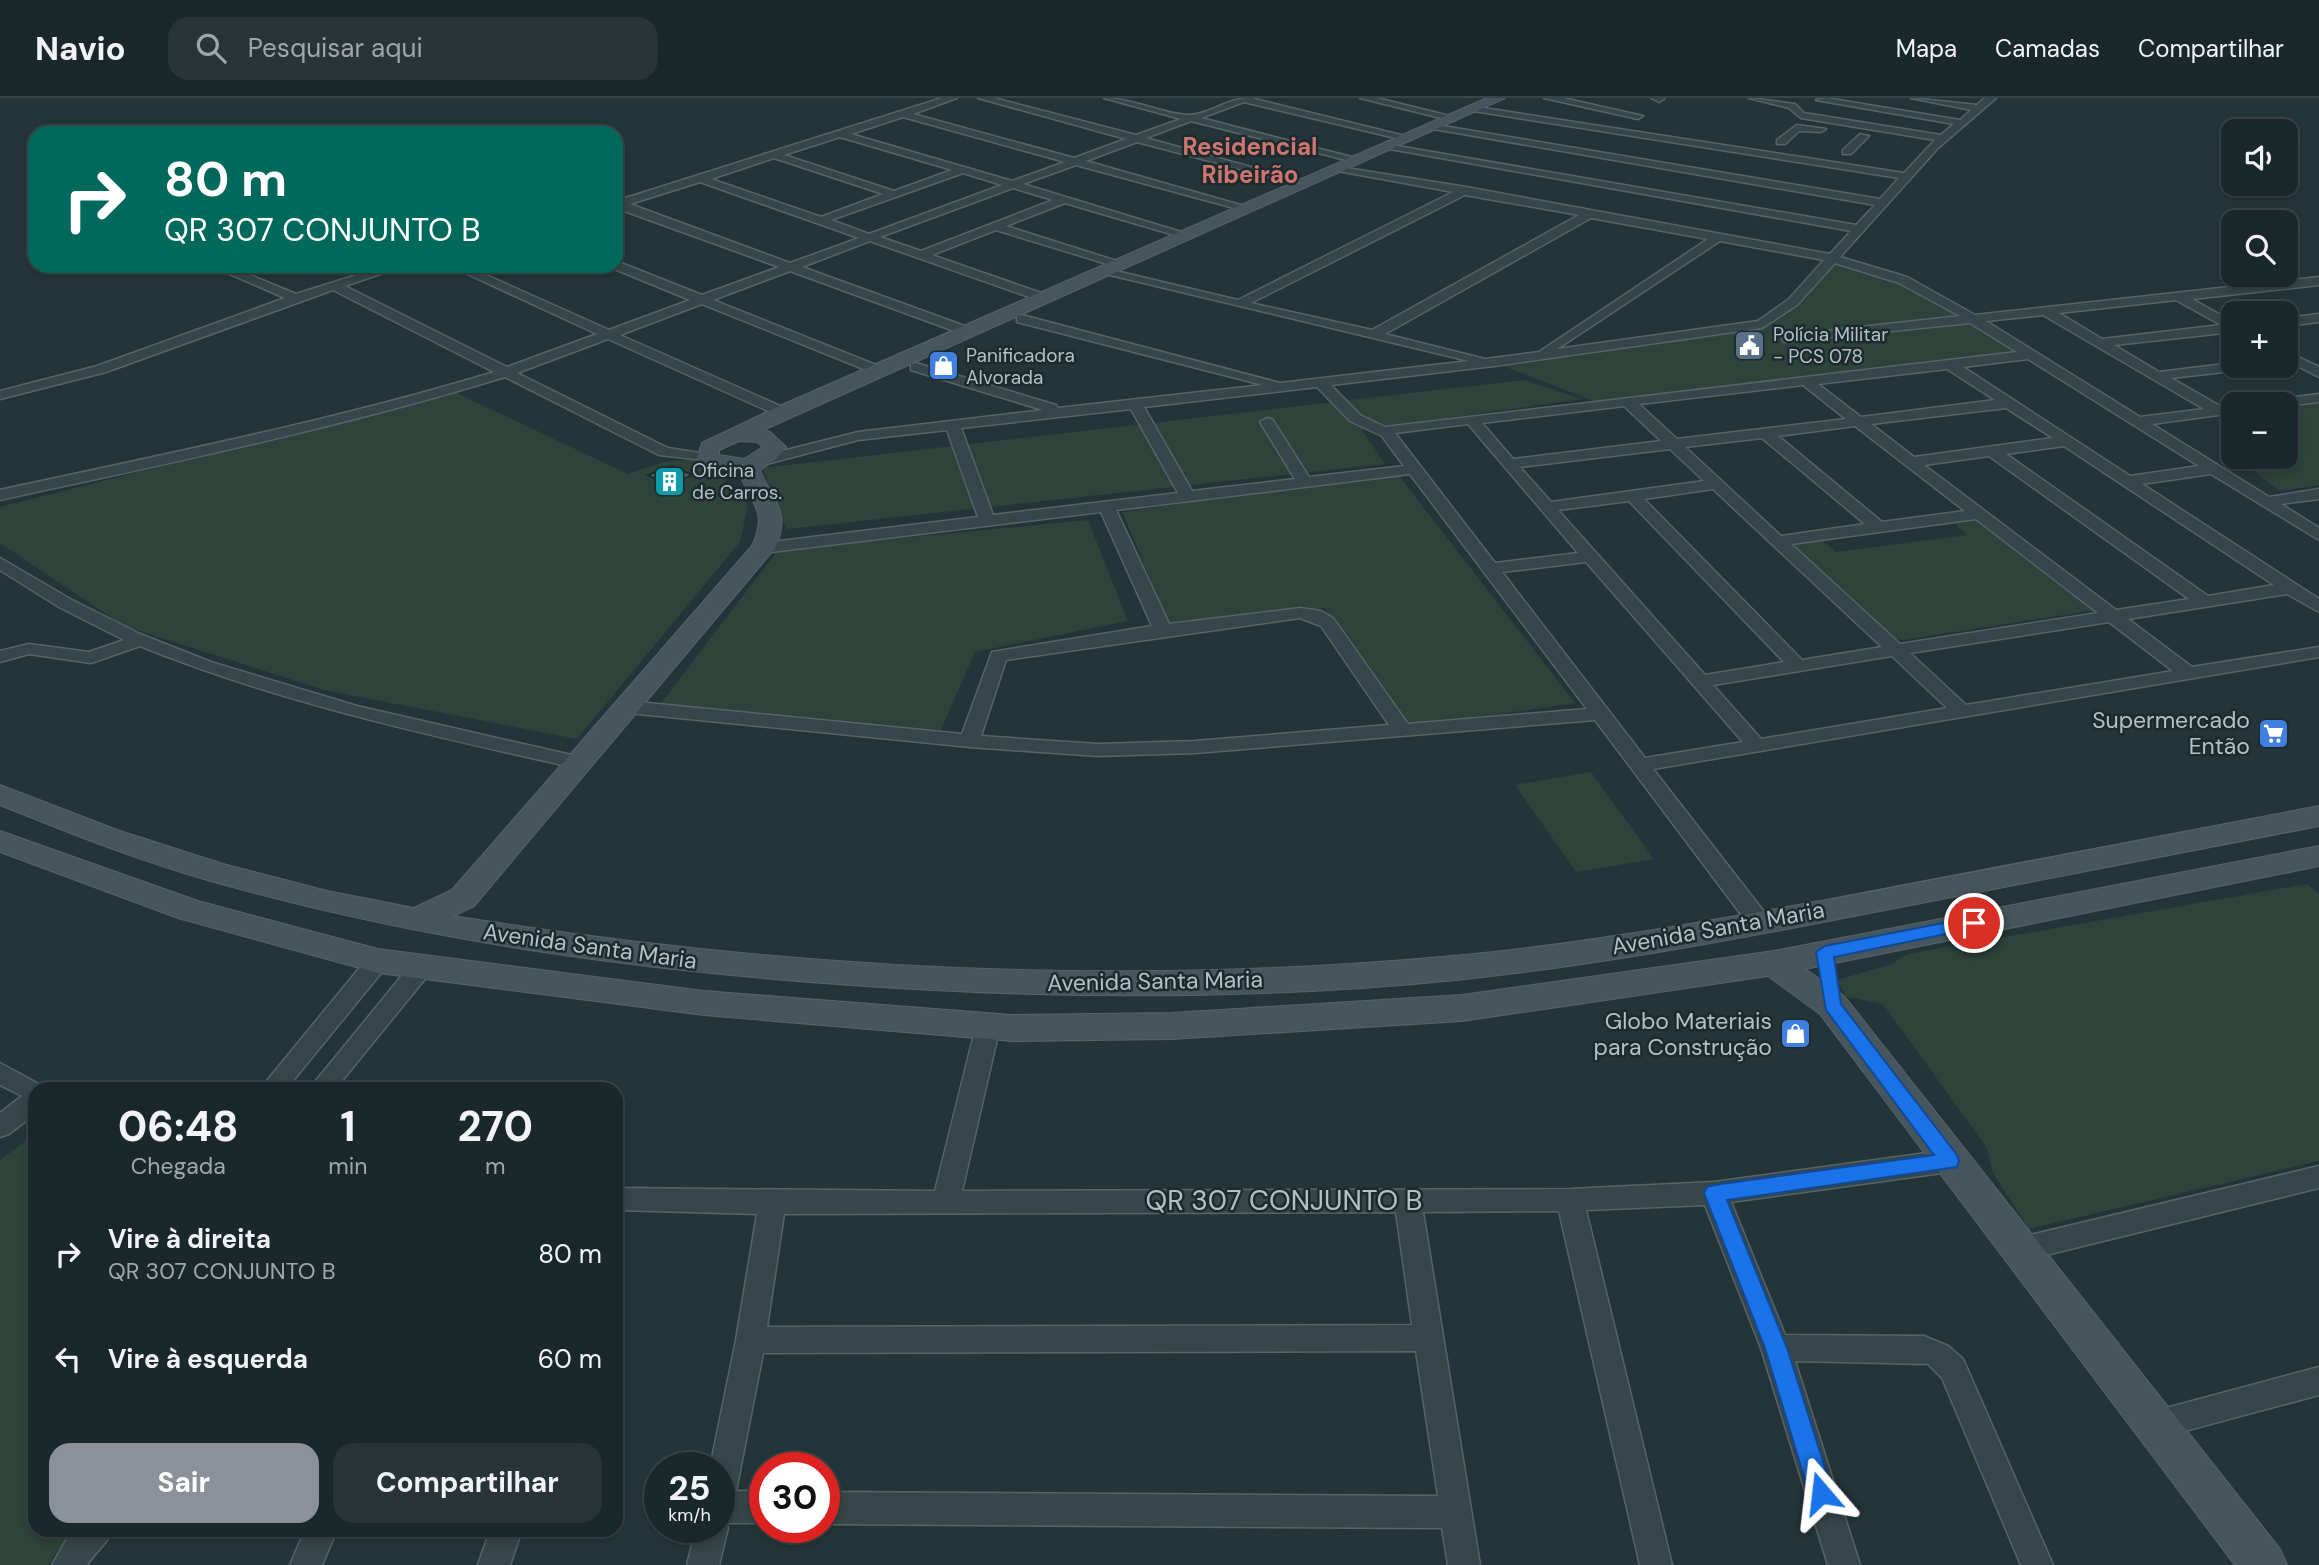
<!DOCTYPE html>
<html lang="pt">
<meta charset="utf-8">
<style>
:root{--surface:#1b282b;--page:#283437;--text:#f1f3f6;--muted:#a0a6a9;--line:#394447;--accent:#8c9099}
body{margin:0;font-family:"DM Sans",sans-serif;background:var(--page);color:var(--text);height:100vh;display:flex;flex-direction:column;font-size:26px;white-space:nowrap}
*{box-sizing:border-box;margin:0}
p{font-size:23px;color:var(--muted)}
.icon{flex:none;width:38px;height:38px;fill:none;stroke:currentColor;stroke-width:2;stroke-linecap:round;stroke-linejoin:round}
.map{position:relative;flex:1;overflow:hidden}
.panel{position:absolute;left:28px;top:984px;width:595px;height:455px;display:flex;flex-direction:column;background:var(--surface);border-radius:21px;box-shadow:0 4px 10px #0003,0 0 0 2px var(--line)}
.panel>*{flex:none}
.hud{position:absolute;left:28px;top:28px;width:595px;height:147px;border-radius:21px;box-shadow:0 4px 10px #0003,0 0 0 2px var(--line);background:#00695c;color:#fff;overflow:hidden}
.fabs{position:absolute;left:2221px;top:21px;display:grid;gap:14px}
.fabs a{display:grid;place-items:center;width:77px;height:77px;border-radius:14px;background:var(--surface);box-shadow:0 4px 10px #0003,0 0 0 2px var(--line);font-size:35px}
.speed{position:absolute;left:644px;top:1354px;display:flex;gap:14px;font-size:35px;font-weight:700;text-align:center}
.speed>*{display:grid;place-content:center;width:91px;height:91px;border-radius:50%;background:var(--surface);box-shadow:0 4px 10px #0003,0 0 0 2px var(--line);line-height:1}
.speed small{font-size:18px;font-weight:400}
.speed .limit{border:10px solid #d22;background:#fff;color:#111}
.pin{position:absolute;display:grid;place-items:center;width:60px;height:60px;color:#fff;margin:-30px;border:4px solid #fff;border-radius:50%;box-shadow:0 2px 7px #0007}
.me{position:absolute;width:77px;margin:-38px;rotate:343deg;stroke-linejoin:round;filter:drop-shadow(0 0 5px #0008)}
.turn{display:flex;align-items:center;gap:24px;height:147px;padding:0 21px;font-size:32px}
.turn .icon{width:91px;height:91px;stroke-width:2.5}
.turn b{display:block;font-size:49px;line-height:60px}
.eta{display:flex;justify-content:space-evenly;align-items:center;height:119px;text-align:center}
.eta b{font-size:42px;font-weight:700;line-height:49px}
.primary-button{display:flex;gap:14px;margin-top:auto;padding:14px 21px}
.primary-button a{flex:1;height:80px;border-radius:21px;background:var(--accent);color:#fff;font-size:28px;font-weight:700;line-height:80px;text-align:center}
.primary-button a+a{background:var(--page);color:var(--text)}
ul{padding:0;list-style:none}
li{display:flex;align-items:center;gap:21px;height:105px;padding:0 21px}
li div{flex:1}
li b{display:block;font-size:26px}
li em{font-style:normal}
header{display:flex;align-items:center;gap:42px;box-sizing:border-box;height:98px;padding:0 35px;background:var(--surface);border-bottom:2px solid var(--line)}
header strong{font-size:33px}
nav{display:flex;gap:38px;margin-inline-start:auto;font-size:24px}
.search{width:490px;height:63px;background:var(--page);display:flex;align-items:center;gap:18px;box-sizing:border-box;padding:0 24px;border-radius:21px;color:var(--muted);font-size:26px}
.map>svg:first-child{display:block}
.green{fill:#2e433a}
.building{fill:#52646a;stroke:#1e2d31;stroke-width:2}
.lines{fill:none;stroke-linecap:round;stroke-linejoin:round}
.street-casing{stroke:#556468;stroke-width:3}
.secondary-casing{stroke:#556468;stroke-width:2}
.street{fill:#37464a;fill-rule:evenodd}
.secondary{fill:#46565c;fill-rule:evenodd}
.route{fill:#1a73e8;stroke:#114b97;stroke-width:2}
.labels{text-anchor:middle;stroke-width:5;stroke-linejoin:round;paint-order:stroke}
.far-poi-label{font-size:19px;fill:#b3c1c6;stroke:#1d2a2e;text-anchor:start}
.poi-label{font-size:23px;fill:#b3c1c6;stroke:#1d2a2e;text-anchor:end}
.street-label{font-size:23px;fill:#b3c1c6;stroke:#1d2a2e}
.far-district-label{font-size:24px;font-weight:bold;fill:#cf756f;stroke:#1d2a2e}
.near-street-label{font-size:28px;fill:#b3c1c6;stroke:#1d2a2e}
</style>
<header>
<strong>Navio</strong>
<div class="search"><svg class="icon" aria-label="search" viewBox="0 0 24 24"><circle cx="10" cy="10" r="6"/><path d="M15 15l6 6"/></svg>Pesquisar aqui</div>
<nav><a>Mapa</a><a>Camadas</a><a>Compartilhar</a></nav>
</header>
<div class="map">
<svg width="2319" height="1467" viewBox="0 0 2319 1467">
<rect width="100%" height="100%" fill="#243539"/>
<!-- green -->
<g class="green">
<polygon points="1831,160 1896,181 2029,257 1604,307 1485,261 1762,225"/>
<polygon points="1524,282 1582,301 1362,332 1385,366 787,431 771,400 763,370"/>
<polygon points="444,289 628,376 663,364 702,360 748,407 740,444 577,641 324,592 124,528 0,445 0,409 297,334"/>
<polygon points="2319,305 2319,387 2280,393 2235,359 2286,359 2286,340 2288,340 2286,338 2286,310"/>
<polygon points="1397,375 1575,605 1412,629 1325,510 1169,525 1122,414"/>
<polygon points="1978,421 2097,512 1903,542 1889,539 1791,447 1822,442 1836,454 1967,437 1954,425"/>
<polygon points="1088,422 1128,523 975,554 940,634 661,605 778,452"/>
<polygon points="1591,674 1654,761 1576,774 1515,687"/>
<polygon points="2307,786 2319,796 2319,1063 2029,1131 1993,1075 1987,1050 1883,906 1847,899 1837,882 1892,866 1907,856"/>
<polygon points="35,1036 35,1432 72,1432 48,1467 0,1467 0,1062"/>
</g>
<!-- building -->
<polygon class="building" points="672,368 692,377 668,388 648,377"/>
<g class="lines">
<defs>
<g id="street">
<path d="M942 0H957L913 16 1074 60 1126 41 978 0H994L1136 37 1181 21 1104 0C1133 0 1168 18 1190 17 1211 16 1227 0 1251 0L1413 40 1408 43 1244 4 1201 20 1363 62 1358 65 1191 23 1146 40 1309 85 1304 88 1137 44 1086 63 1251 110 1245 113 1076 67 1023 86 1191 137 1181 139 1065 105 1006 128 1120 164V170L996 132 932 157 1047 197V203L1043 204 870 143 802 169 973 231V237L968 238 790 173 713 202 881 269 883 272 876 276 702 206 620 237 787 311V317H777L608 241 517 275 668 350 713 357V363L659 357 505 279C339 330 169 365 0 402V392C166 356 332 323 494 274L333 192 106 274 0 301V293L97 268 285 200 211 168H228L296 196 385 168H404L345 188 507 269 597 236 450 168H466L609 232 690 202 612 170 616 168V163L702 197 779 169 616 110V103ZM903 19 1065 64 1012 83 851 36ZM840 39 952 72 894 93 784 57ZM774 60 883 96 821 119 711 81ZM963 75 1002 87 869 136 831 122ZM700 84 859 140 790 165 630 106ZM1013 90 1053 102 921 153 880 139Z"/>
<polygon points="1360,0 1377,0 1458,20 1453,23"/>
<polygon points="1544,0 1563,0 1643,18 1638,21"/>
<polygon points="1651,0 1663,0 1664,1 1659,4"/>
<path d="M1749 0 1795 6 1804 15 1941 37 1954 26 1816 2 1826 0 1960 22 1971 12 1911 0 1977 7 1985 0H1996L1938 50 1840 159 1907 179 1975 217 2319 179V187L2192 201 2233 224V234L2114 247 2159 274 2233 265V268H2249L2242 272 2171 280 2220 308 2233 307V315L2152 326 2269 399 2319 391V401L2281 406 2319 430V442L2211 376 2142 386 2319 501V514L2287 496 2128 521 2192 569 2319 549V559L1653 671 1768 819 1771 825 1768 831H1752L1595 622 1195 655 1098 658 970 649 628 615 618 609 628 603 962 636 992 554 1152 528 1101 414 763 455 755 450 763 445 978 419 947 332 858 342 759 368 751 363 754 360 858 334 1043 312 911 272V266L916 265 1056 307 1058 310 1263 287 1017 224V218L1022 217 1280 285 1469 263 1110 177 1116 173 1238 202 1453 94 1338 73 1334 72V68L1466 89 1830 156 1851 133 1390 51 1386 46 1856 127 1875 107 1434 31 1431 26 1880 101 1899 80 1474 13 1471 8 1904 75 1935 42 1801 20 1789 10ZM1465 97 1579 117 1372 232 1251 205ZM1591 120 1708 141 1539 254 1485 261 1385 236ZM1720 143 1824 162 1789 201 1758 223 1557 251ZM1835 165 1899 185 1960 218 1789 237 1782 241 1784 244 1970 225 2017 254 1385 329 1360 317 1331 287 1494 268 1762 230 1797 207ZM2176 202 2221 227 2102 241 2059 215ZM2043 217 2204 311 2140 319 1986 223ZM2028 261 2199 368 2130 378 1963 269ZM1947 271 1995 302 1861 319 1818 286ZM1803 287 1846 321 1677 341 1639 306ZM1317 289 1350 323 1382 338 1404 368 1309 379 1272 321 1267 320 1260 324 1295 381 1192 393 1144 309ZM1624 308 1661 343 1513 361 1482 325ZM2006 310 2053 340 1914 359 1871 326ZM1131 311 1178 395 993 417 961 330ZM1468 326 1578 455 1495 465 1395 335ZM1855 328 1965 413 1882 424 1778 338ZM1762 340 1865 426 1781 438 1685 349ZM2064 348 2274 487 2208 498 2006 356ZM1670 351 1704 383 1551 404 1520 369ZM1989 358 2189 501 2116 512 1924 367ZM1410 376 1587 611 1408 626 1333 520 1321 513 1300 510 1169 526 1116 412ZM1713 391 1882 549 1802 562 1644 401ZM1629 403 1784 564 1705 577 1558 412ZM1976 421 2098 515 1900 546 1791 446ZM1586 464 1743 644 1645 660 1502 474ZM1300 520 1321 528 1389 627 1195 643 1098 646 981 638 1006 562ZM2109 524 2173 573 1966 607 1910 555ZM1892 558 1947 610 1761 641 1713 587Z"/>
<polygon points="1797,27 1826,31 1821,34 1799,33 1785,46 1777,46 1777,42"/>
<polygon points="1860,36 1869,38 1851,56 1843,56 1843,52"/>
<polygon points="2319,216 2319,224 2286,228 2286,220"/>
<polygon points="2286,253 2319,269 2319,279 2286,262"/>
<polygon points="2319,296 2319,304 2286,308 2264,306 2271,302"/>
<path d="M0 460 72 502 140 536 211 564 357 608 576 658 586 664 576 670C428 637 281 605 140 548L91 565 29 556 0 564V553L29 546 89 554 124 542 59 509 0 472Z"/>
<polygon points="378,855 386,857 390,863 386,869 287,990 261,990 370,857"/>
<polygon points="421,862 429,864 433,870 429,876 336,990 310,990 413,864"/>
<path d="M988 919 997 922 1000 928 962 1093 1570 1091 1714 1084 1949 1052 1958 1055 1962 1063 1958 1071 1949 1074 1731 1104 1785 1237 1924 1238 1948 1248 1963 1261 2053 1467H2021L1942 1280 1928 1266 1795 1263 1860 1467H1828L1761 1250 1705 1107 1586 1112 1672 1467H1640L1559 1113 1423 1114 1480 1467H1448L1442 1430 824 1426V1394L1438 1398 1416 1253 763 1255 736 1393H765V1425H726L728 1430 719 1467H687L696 1430H719V1370H710L736 1242 757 1116 616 1112V1090L935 1093 976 928 979 922ZM1396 1114 1412 1227 767 1229 784 1116Z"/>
<polygon points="0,965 46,990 35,990 35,1016 9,1036 0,1039 0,1015 22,998 0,987"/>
<polygon points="2319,1068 2319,1090 2018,1164 2008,1160 2004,1152 2008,1144 2018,1140"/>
<polygon points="2319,1269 2319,1297 2155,1341 2144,1337 2140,1327 2144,1317 2155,1313"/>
<path d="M72 1432H113C107 1446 95 1454 87 1467H52Z"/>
<polygon points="305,1432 337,1432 322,1467 290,1467"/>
<polygon points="490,1432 522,1432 510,1467 478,1467"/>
</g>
<g id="secondary">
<path d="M1487 0H1505L763 332 770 334 786 349 776 361 760 372C772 405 792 412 775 450L474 808 453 818C782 871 1120 889 1452 858 1578 847 1702 824 1826 802 1991 772 2155 739 2319 708V728C2164 757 2009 789 1854 818 1722 844 1590 868 1456 882 1260 902 1062 901 865 888 644 873 425 844 211 783 139 763 70 735 0 707V687L117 732 223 766 327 793 414 810 452 792 752 448C769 412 750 405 739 374L700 365 697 360 702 345 775 310ZM739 343 757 344 763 349 744 361 719 357V352Z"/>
<polygon points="0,733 198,803 378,851 704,893 1012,917 1172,915 1462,897 1774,853 2319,748 2319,768 1805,871 1844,898 2280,1451 2287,1467 2235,1467 1820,916 1768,878 1462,923 1172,941 1012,943 704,917 378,875 178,820 0,754"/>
</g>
</defs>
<!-- street casing -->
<use href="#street" class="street-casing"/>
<!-- secondary casing -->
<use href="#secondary" class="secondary-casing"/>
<!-- street -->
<use href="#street" class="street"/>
<!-- secondary -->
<use href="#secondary" class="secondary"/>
</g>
<!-- route -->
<polygon class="route" points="1974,819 1980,821 1983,825 1980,829 1834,859 1841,906 1957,1057 1959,1063 1957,1069 1727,1102 1787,1250 1833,1395 1829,1403 1821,1406 1813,1403 1809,1395 1765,1250 1704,1095 1707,1089 1714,1087 1934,1057 1826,912 1816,854 1825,848"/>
<!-- icons -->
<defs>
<symbol id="civic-square" viewBox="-11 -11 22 22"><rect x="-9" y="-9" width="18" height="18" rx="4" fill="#5c6f8a" stroke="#1d2a2e"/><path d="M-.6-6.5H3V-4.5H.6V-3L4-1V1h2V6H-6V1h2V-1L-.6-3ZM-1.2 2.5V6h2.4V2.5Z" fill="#fff"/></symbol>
<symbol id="shop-square" viewBox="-11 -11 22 22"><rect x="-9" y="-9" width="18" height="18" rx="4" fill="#3f7fe0" stroke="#1d2a2e"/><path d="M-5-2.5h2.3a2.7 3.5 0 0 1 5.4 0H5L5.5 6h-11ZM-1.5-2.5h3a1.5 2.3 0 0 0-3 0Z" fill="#fff"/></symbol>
<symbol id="building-square" viewBox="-11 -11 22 22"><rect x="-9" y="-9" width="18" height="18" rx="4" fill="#0f9aa8" stroke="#1d2a2e"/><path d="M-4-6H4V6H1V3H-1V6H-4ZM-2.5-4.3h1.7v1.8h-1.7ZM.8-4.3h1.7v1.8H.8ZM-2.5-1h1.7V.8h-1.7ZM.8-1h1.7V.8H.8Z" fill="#fff"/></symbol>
<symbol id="supermarket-square" viewBox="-11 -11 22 22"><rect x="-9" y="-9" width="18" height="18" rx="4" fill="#3f7fe0" stroke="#1d2a2e"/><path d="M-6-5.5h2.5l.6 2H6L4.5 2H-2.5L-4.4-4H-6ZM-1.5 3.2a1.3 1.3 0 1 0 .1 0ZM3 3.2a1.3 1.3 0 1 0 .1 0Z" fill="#fff"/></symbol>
</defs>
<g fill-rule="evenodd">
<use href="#civic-square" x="1732" y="230" width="35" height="35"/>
<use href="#shop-square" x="926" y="250" width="35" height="35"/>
<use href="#building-square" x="652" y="366" width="35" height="35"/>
<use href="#supermarket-square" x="2256" y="618" width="35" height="35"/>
<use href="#shop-square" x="1778" y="918" width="35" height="35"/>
</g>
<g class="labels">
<!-- far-poi labels -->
<g class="far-poi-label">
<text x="1773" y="243">Polícia Militar<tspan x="1773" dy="22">- PCS 078</tspan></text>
<text x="966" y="264">Panificadora<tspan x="966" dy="22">Alvorada</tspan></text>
<text x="692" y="379">Oficina<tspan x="692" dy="22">de Carros.</tspan></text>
</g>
<!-- poi labels -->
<g class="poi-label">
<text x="2250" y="630">Supermercado<tspan x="2250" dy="26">Então</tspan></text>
<text x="1772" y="931">Globo Materiais<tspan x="1772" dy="26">para Construção</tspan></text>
</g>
<!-- street labels -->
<g class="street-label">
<text transform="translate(1718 830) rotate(-10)" y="8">Avenida Santa Maria</text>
<text transform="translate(590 848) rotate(8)" y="8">Avenida Santa Maria</text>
<text transform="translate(1155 883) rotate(-1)" y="8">Avenida Santa Maria</text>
</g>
<!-- far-district labels -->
<g class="far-district-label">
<text x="1250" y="57">Residencial<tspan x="1250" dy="28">Ribeirão</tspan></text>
</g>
<!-- near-street labels -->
<g class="near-street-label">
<text x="1284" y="1112">QR 307 CONJUNTO B</text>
</g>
</g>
</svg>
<div class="fabs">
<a><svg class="icon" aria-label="sound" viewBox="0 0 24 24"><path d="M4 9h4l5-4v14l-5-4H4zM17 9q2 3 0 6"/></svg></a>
<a><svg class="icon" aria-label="search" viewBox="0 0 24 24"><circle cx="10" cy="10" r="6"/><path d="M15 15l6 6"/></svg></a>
<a>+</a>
<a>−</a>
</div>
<div class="speed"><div>25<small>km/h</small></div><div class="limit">30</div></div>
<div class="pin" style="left:1974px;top:825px;background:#d93025"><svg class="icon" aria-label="arrive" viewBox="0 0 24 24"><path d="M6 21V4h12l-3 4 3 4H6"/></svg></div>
<svg class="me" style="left:1821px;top:1395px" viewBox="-20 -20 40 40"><path d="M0-17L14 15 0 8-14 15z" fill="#1a73e8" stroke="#fff" stroke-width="4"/></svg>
<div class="hud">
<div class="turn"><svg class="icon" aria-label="right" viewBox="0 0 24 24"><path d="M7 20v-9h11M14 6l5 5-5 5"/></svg><div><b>80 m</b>QR 307 CONJUNTO B</div></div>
</div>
<section class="panel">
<div class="eta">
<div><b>06:48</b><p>Chegada</p></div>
<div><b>1</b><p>min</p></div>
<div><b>270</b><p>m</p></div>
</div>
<ul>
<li><svg class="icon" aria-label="right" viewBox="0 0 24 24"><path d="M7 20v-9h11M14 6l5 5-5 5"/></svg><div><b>Vire à direita</b><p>QR 307 CONJUNTO B</p></div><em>80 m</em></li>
<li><svg class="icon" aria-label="left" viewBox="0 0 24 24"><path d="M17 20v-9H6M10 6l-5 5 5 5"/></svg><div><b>Vire à esquerda</b></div><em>60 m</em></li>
</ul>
<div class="primary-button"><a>Sair</a><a>Compartilhar</a></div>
</section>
</div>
